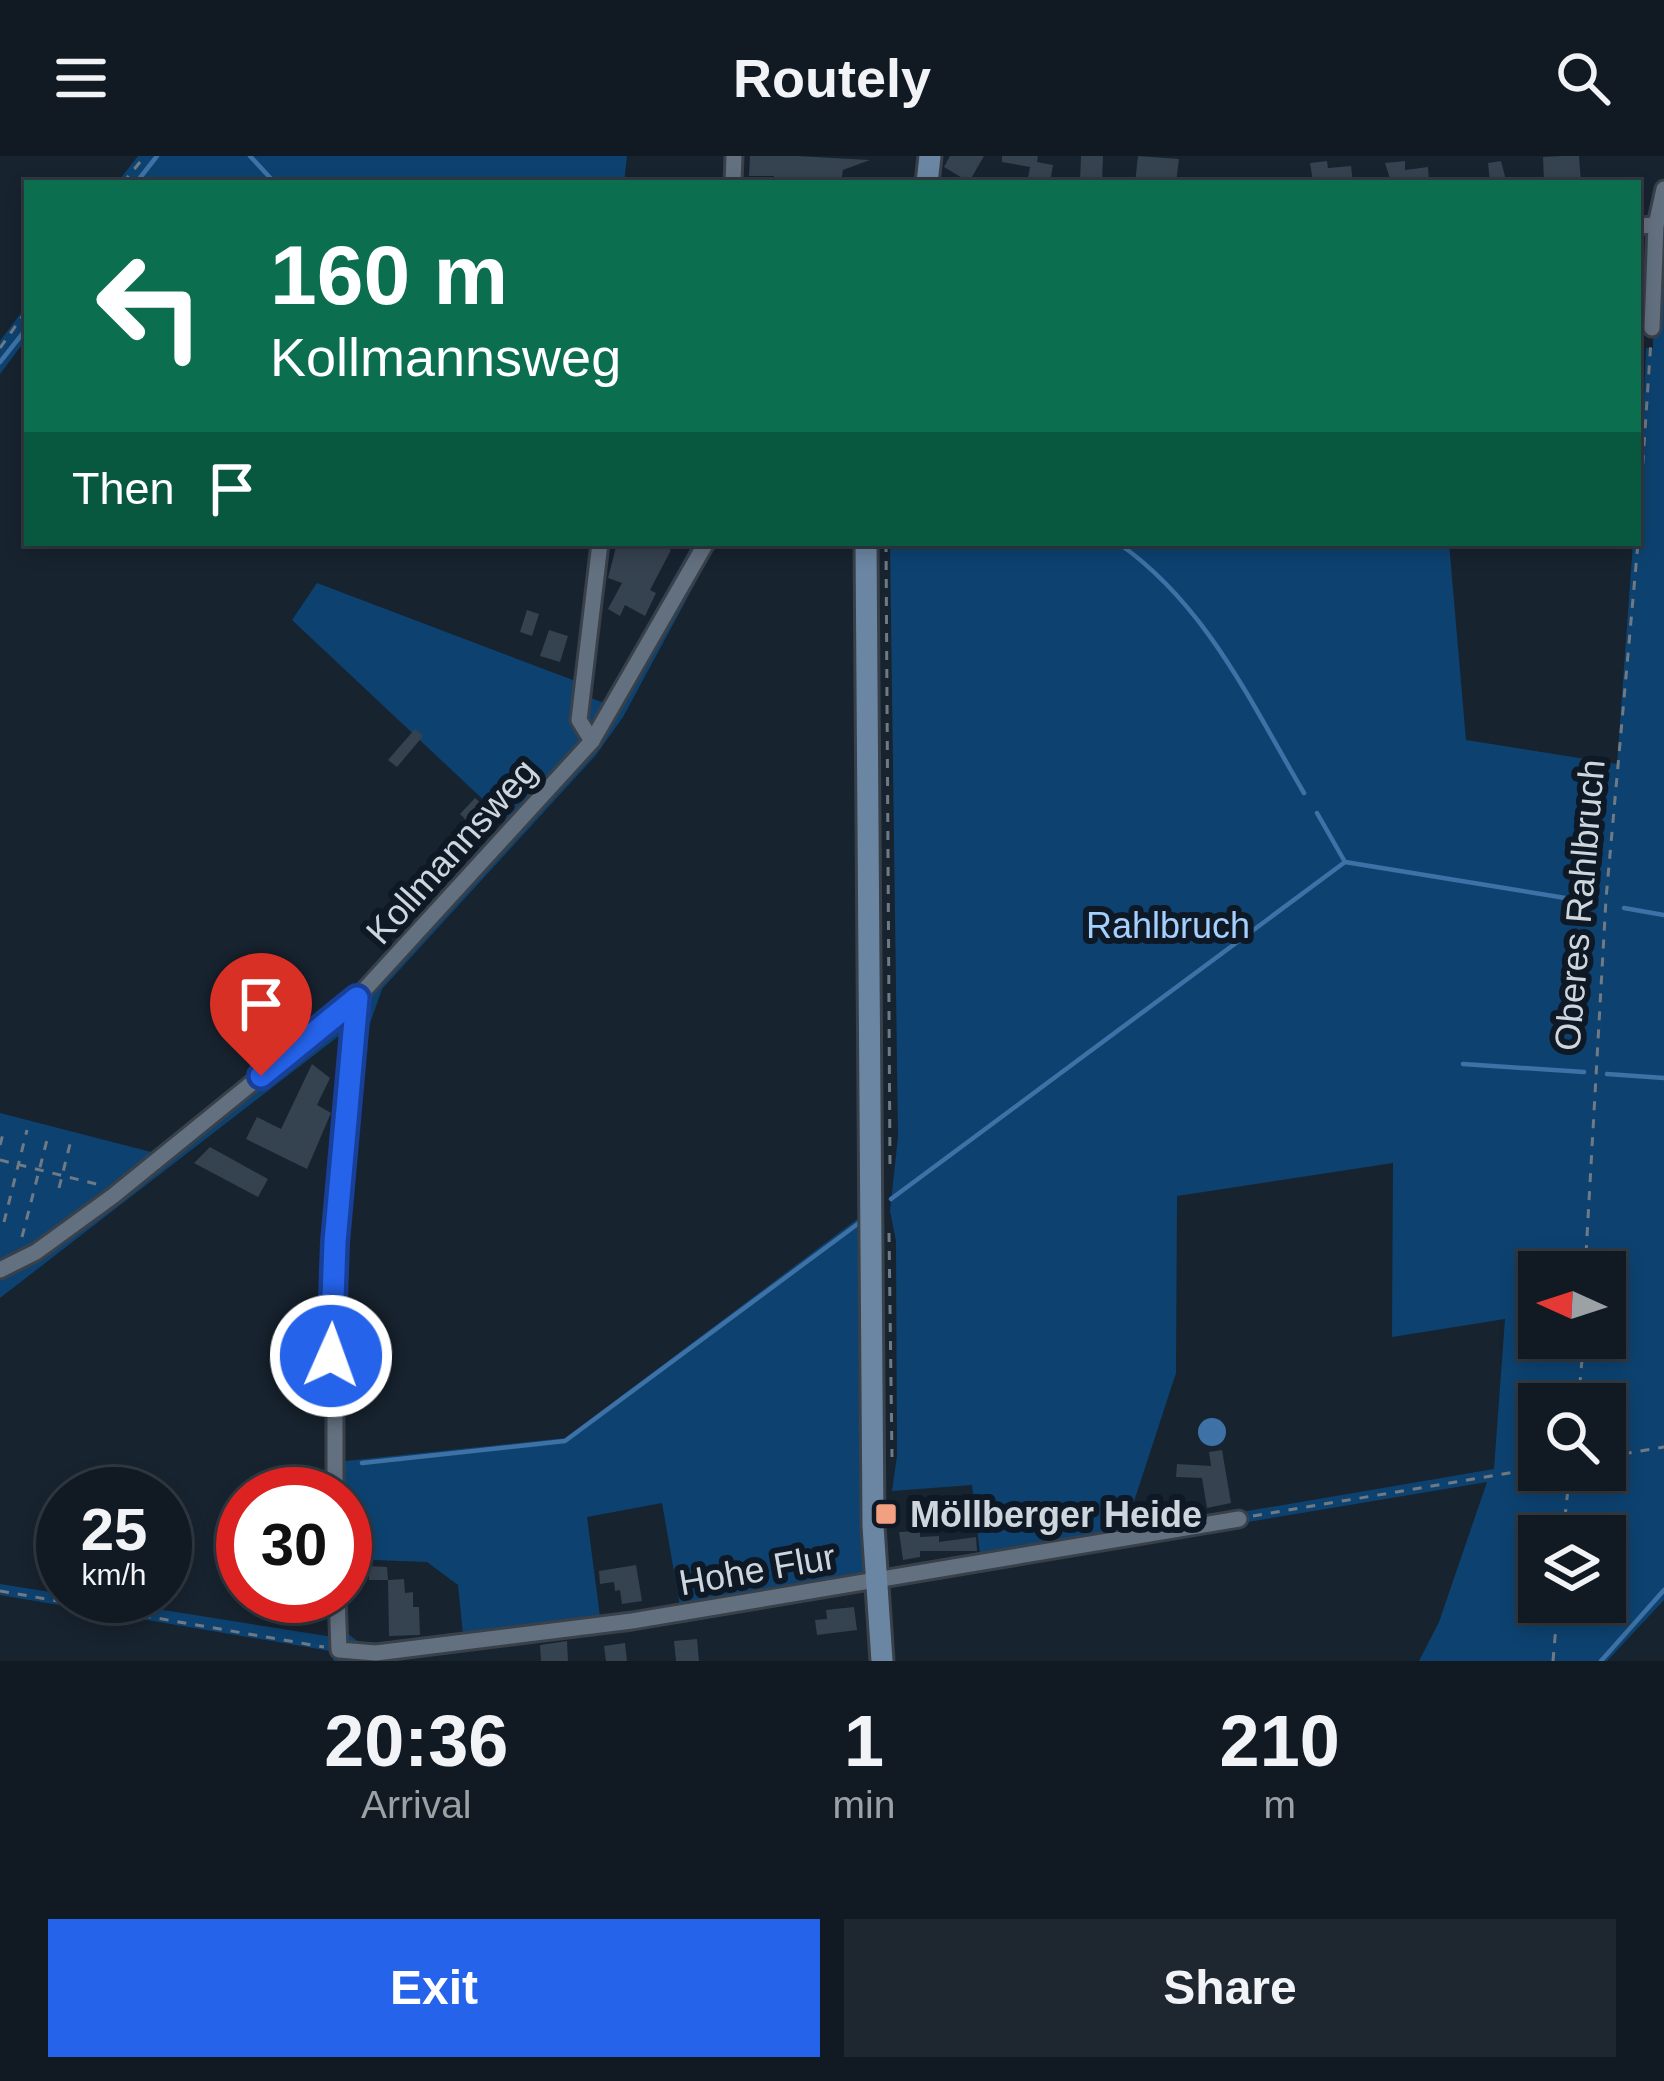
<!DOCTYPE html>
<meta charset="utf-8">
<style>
:root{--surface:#111a23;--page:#1e2730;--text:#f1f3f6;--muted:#9ca1a6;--line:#303841;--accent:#2563eb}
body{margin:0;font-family:Helvetica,sans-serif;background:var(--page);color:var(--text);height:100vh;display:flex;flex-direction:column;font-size:45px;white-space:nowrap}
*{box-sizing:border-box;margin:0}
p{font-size:39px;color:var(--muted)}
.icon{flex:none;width:66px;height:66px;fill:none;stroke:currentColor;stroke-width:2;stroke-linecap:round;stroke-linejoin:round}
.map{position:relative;height:1505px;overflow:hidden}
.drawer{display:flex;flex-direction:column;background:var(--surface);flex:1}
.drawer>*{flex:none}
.guide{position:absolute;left:24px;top:24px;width:1617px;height:366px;border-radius:0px;box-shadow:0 6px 18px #0003,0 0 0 3px var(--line);background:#0b6e4f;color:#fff;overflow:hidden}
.needle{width:78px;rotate:273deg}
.tools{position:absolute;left:1518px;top:1095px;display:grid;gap:24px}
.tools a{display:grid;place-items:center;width:108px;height:108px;border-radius:0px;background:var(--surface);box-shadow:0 6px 18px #0003,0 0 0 3px var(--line);font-size:60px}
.speed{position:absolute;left:36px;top:1311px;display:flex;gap:24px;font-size:60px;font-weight:700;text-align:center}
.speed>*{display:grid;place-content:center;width:156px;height:156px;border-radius:50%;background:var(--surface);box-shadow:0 6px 18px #0003,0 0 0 3px var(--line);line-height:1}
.speed small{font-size:30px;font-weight:400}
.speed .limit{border:18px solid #d22;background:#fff;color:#111}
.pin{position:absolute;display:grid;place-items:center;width:102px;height:102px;color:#fff;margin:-123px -51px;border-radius:50% 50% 50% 0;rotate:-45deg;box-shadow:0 0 12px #0007}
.pin .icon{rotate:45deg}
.me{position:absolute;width:132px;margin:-66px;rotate:2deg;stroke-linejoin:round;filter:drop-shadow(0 0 9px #0008)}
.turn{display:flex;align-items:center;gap:42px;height:252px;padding:0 48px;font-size:54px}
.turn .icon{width:156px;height:156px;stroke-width:2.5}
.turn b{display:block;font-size:84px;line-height:102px}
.then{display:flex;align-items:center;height:114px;padding:0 48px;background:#0003;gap:24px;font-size:45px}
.eta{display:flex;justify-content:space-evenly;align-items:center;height:204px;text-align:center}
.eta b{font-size:72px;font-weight:700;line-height:84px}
.button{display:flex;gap:24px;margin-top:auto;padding:24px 48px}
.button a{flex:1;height:138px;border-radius:0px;background:var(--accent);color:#fff;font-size:48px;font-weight:700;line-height:138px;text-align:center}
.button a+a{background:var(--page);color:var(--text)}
header{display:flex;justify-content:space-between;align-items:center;height:156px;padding:0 48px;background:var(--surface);font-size:54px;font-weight:700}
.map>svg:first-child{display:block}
.green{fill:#0d4270;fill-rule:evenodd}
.water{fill:#3e72a6}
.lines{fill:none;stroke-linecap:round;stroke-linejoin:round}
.stream{stroke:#3e72a6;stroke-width:4.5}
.building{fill:#35424f}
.street-casing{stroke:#38404a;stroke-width:21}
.secondary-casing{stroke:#38404a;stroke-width:27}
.path{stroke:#707a84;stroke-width:3;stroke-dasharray:9 9;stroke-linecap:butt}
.street{stroke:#63707f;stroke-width:15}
.secondary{stroke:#6b86a3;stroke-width:21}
.route-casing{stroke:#184099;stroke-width:30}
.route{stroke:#2563eb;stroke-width:21}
.poi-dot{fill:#f39f82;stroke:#0e1925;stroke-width:4.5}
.labels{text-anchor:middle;stroke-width:12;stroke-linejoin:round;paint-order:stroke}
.street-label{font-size:36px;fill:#cdd5dd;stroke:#0e1925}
.park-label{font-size:36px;fill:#a5cffc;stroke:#0e1925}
.poi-label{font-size:36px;font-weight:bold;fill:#cdd5dd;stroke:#0e1925;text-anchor:start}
</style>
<header><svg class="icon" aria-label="menu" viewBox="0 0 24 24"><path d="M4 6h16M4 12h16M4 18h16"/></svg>Routely<svg class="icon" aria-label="search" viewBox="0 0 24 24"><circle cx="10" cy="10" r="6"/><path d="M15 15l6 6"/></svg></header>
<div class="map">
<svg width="1664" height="1505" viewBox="0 0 1664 1505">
<rect width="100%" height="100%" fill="#17232f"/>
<!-- green -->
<g class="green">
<polygon points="138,0 627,0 624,27 117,27"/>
<path d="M1655 62H1664V1444L1607 1505H1419L1439 1466 1487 1326 894 1425 893 1413 980 1398 972 1329 892 1335 897 1300 896 1085 890 1055 898 981 890 387H1449L1466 584 1617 608 1633 387H1638L1646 192H1653ZM1393 1007 1392 1181 1505 1163 1494 1313 1124 1376 1176 1217 1177 1040ZM1539 1116H1605V1182H1539ZM1539 1248H1605V1314H1539ZM1539 1380H1605V1446H1539Z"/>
<polygon points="27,149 27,182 0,218 0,185"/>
<path d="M693 387H717L623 561 596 599 382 833 360 896 344 1128 345 1305 565 1282 860 1061 864 1434 683 1467 662 1347 587 1361 602 1476 384 1505H334L330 1495 0 1439V1428L333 1481V1440H345V1338H331L328 1127 344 876 0 1142V957L155 997 347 838 507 666 292 464 317 427 586 529V540L604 547ZM346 1403 427 1406 458 1429 463 1478 365 1491 347 1477Z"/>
</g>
<!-- water -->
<circle class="water" cx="1212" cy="1276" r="14"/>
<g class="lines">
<!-- stream -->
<g class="stream">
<polyline points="250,0 275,27"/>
<polyline points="136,27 157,0"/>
<polyline points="0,206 27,172"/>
<path d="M1118 387C1206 448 1251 547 1304 637"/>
<polyline points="1317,657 1345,706"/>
<polyline points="1624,752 1664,759"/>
<polyline points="1463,908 1584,916"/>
<polyline points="1607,918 1664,922"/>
<polyline points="891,1043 1345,706 1596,747"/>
<polyline points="362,1307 565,1285 863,1064"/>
<polyline points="1601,1505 1664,1434"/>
</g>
</g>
<!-- building -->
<g class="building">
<polygon points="750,0 797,0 870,4 843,14 841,27 774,27 774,20 749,20"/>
<polygon points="950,0 984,0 969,26 944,11"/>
<polygon points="1002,0 1038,0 1037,6 1053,9 1050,27 1027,27 1030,11 1002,6"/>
<polygon points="1081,0 1103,0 1102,26 1080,26"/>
<polygon points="1138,0 1179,3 1176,27 1135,27"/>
<polygon points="1561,0 1579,0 1581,27 1544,27 1543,1"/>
<polygon points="1327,5 1328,12 1351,10 1353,27 1313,26 1310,7"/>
<polygon points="1405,5 1405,14 1428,11 1429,27 1390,23 1385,7"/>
<polygon points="1501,5 1506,24 1490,26 1488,7"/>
<polygon points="617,387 658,387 671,394 650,434 656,437 645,460 625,449 620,460 608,453 622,427 608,422"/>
<polygon points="527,454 539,458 532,480 520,476"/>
<polygon points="549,474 568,480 560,506 540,500"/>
<polygon points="415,573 423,580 397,611 388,604"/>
<polygon points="475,642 492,657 475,673 460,658"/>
<polygon points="312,908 330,922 317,949 331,957 307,1013 246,983 257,961 281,973"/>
<polygon points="210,991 268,1023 258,1041 194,1007"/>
<polygon points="1222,1294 1231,1347 1207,1352 1202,1322 1176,1321 1177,1308 1211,1310 1209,1296"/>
<polygon points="920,1375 920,1381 939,1380 939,1386 976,1381 977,1395 920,1395 920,1401 903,1404 899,1376"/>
<polygon points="636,1409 642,1445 622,1448 620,1434 615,1435 614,1426 600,1428 599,1415"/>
<polygon points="369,1410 387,1411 388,1424 404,1423 405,1437 413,1436 413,1451 419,1451 420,1479 389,1480 388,1424 369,1424"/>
<polygon points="854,1451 857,1474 817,1479 815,1464 827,1463 826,1454"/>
<polygon points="697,1483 699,1505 676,1505 674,1485"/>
<polygon points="567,1485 568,1505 541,1505 540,1489"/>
<polygon points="625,1487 627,1505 606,1505 604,1490"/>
</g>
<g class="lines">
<defs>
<g id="street">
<polyline points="733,27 734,0"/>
<polyline points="1638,70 1656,69"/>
<polyline points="1652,172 1656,69 1664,33"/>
<polyline points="592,585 579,564 600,387"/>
<polyline points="0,1114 36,1096 113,1040 357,842 592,585 706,387"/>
<polyline points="335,1338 335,1086 357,842"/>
<polyline points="337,1440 339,1494 376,1497 632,1465 1239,1363"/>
</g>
<g id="secondary">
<polyline points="927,27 930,0"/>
<polyline points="866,387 873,1370 882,1505"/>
</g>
</defs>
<!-- street casing -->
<use href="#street" class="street-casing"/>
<!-- secondary casing -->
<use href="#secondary" class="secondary-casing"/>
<!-- path -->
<g class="path">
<polyline points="123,27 145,0"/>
<polyline points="0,192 27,154"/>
<polyline points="1638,380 1651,184"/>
<polyline points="886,387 890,1009"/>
<polyline points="0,989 4,974"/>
<polyline points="0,1004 104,1030"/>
<polyline points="59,1032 71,984"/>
<polyline points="4,1066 27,974"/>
<polyline points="889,1077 892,1301"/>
<polyline points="22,1081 48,980"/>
<polyline points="1585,1116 1606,743 1638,387"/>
<polyline points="1578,1248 1584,1182"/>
<polyline points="1605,1301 1664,1291"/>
<polyline points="1253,1360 1539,1312"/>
<polyline points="1563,1380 1570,1314"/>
<polyline points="0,1435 324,1491"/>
<polyline points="1553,1505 1558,1446"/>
</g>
<!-- street -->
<use href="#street" class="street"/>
<!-- secondary -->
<use href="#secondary" class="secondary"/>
</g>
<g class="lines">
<defs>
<polyline id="route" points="261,920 357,842 335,1086 331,1200"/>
</defs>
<!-- route casing -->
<use href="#route" class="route-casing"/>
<!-- route -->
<use href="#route" class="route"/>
</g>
<!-- markers -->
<rect class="poi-dot" x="874" y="1346" width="24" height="24" rx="6"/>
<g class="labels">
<!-- street labels -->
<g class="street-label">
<text transform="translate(451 695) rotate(-48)" y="13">Kollmannsweg</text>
<text transform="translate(1579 749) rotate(-85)" y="13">Oberes Rahlbruch</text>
<text transform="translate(757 1413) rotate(-10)" y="13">Hohe Flur</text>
</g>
<!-- park labels -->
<g class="park-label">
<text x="1168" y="782">Rahlbruch</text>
</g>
<!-- poi labels -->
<g class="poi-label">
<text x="910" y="1371">Möllberger Heide</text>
</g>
</g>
</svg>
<div class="tools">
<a><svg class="needle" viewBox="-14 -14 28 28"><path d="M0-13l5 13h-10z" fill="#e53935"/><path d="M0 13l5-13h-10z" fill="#9ca1a6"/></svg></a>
<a><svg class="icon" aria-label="search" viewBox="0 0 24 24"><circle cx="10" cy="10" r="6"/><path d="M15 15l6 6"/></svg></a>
<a><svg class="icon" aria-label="layers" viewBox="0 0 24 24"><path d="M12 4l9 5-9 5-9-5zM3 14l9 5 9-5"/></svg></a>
</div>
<div class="speed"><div>25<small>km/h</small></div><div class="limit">30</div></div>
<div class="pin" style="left:261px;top:920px;background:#d93025"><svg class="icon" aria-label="arrive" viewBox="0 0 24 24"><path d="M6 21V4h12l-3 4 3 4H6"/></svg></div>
<svg class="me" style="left:331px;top:1200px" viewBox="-20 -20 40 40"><circle r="17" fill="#2563eb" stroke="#fff" stroke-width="3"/><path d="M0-11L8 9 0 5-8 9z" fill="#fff"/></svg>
<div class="guide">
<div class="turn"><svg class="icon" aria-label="left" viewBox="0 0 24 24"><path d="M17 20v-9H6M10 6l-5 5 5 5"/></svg><div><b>160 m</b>Kollmannsweg</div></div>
<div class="then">Then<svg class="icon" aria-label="arrive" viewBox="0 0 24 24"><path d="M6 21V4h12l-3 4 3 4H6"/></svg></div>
</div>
</div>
<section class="drawer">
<div class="eta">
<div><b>20:36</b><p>Arrival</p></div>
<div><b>1</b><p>min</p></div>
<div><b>210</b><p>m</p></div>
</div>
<div class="button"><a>Exit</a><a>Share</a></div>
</section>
